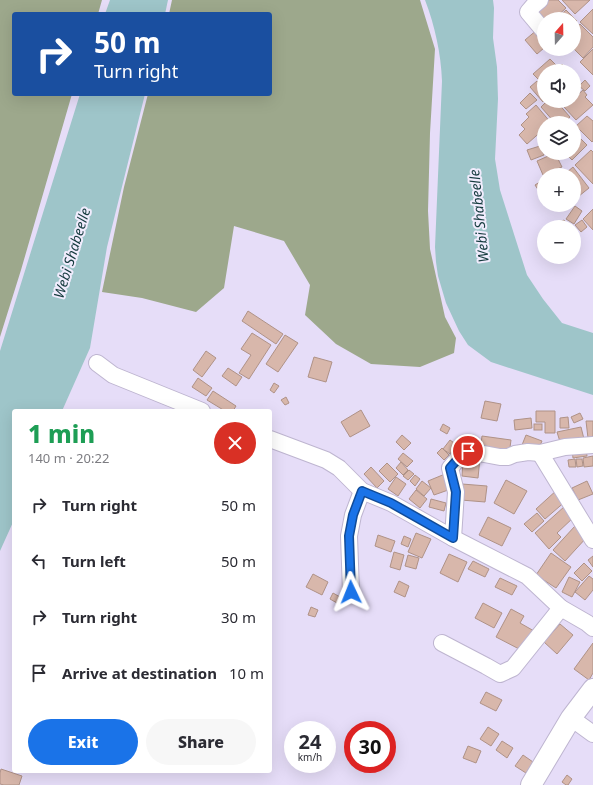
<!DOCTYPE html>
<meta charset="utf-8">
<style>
:root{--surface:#fff;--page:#f7f7f7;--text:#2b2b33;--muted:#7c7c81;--accent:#1a73e8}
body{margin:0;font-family:"Noto Sans",sans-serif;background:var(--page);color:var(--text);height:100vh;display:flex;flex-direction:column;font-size:15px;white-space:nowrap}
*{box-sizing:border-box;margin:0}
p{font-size:13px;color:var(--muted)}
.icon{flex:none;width:22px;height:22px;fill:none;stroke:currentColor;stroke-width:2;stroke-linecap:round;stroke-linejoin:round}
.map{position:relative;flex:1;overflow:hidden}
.sheet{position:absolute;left:12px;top:409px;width:260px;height:364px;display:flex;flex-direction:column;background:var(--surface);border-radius:4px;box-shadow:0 4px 16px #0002}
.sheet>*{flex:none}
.guide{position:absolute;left:12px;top:12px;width:260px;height:84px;border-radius:4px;box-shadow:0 4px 16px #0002;background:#1a4fa0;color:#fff;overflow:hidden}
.needle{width:26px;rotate:20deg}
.tools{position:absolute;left:537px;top:12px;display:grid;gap:8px}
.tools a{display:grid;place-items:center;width:44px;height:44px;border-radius:50%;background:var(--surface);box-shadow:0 4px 16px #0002;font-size:20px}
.speed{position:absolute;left:284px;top:721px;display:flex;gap:8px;font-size:20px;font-weight:700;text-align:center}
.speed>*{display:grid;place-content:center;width:52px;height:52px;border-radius:50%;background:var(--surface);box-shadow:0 4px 16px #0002;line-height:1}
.speed small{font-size:10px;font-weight:400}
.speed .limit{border:6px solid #d22;background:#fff;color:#111}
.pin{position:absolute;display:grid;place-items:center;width:34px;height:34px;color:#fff;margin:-17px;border:2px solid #fff;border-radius:50%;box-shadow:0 1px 4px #0007}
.me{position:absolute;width:44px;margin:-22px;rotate:358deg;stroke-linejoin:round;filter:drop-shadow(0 0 3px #0008)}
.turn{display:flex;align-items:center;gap:14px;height:84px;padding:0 16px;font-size:18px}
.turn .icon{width:52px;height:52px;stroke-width:2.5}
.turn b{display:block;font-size:28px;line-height:34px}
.round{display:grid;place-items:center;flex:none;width:42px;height:42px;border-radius:21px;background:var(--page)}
.overview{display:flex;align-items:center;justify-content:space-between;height:68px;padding:0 16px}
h1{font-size:24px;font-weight:800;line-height:30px;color:#1e9e55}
.button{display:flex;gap:8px;margin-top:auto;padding:8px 16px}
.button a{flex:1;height:46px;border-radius:24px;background:var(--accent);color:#fff;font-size:16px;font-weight:800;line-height:46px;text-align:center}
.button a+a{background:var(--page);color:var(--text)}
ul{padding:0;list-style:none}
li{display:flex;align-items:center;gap:12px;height:56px;padding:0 16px}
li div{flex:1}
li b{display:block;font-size:15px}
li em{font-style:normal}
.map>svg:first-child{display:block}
.forest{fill:#9da88c}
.water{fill:#9ec5c9}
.building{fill:#d8b7ab;stroke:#af9287}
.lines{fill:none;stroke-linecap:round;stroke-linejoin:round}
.minor-casing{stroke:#beb5d0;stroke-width:18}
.tertiary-casing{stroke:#beb5d0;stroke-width:22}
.minor{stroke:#fff;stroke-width:16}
.tertiary{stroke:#fff;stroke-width:20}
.route-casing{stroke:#114b97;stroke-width:10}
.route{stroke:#1a73e8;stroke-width:7}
.labels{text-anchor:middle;stroke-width:4;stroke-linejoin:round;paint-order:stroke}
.water-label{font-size:14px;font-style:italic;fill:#143a3d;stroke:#f1ecfd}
</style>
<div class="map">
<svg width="593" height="785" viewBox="0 0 593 785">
<rect width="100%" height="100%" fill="#e6ddf8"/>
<!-- forest -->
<g class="forest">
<polygon points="0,0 102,0 98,14 14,14 14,94 72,94 21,270 0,337"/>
<polygon points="172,0 420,0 435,49 430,133 428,211 430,249 445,317 456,338 454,353 420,367 371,364 336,344 305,315 310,285 284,241 234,226 224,288 196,312 142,298 102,292 124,187 148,94 270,94 270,14 169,14"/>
</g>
<!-- water -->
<g class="water">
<polygon points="110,0 168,0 165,14 105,14"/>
<path d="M425 0H493L494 8 493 38 497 67 498 99 495 159 500 190 527 275 543 299 562 323 593 333V395L491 362 468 345 459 331 446 303 438 276 436 262 435 247 442 81C441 54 435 26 425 0Z"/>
<polygon points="80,94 145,94 107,247 90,348 62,411 14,411 14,520 0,551 0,351"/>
</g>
<!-- building -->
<g class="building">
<polygon points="545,0 558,0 566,8 554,19 544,19 532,11"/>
<polygon points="562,0 590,0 575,14"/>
<polygon points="593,9 593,34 580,22"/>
<polygon points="566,10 577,21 574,24 574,19 556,19"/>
<polygon points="580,24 593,37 593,47 583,58 574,49 574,31"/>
<polygon points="538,29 544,36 544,48 537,54 525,40"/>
<polygon points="593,49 593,75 580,62"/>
<polygon points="550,59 559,68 562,64 569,71 544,71 544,85 533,74"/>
<polygon points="585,80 590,86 585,91 579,86"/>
<polygon points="537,81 544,89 544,101 543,102 530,87"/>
<polygon points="574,83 580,89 574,95"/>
<polygon points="583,90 587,95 585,97 593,105 576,120 564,107 571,101 574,101 574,98"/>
<polygon points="530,93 537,100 526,109 520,103"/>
<polygon points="547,101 556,101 570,117 564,123 555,123 541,107"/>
<polygon points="536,105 551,123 544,123 544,129 527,144 519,135 525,129 521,125 529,117 526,114"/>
<polygon points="587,116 593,121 593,141 592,142 576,126"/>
<polygon points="574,132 587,145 572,160 565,153 574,153"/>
<polygon points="540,146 544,155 531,160 527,150"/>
<polygon points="591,150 593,152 593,184 575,165"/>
<polygon points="555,153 562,167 543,175 537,161"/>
<polygon points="573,167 589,188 574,200 574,175 568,175 566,173"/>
<polygon points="543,180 544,182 544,196 543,197 535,185"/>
<polygon points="575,206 582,211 574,224 566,219"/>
<polygon points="593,209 593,230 583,219"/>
<polygon points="564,220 568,227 553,227 553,226"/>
<polygon points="582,220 587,227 581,232 575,225"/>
<polygon points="248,311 283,334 276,344 242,321"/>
<polygon points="252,333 271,345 249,379 239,373 251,355 241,349"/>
<polygon points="285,335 298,343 278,372 266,364"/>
<polygon points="206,351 216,358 202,377 193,370"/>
<polygon points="314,357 332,362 326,382 308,377"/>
<polygon points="228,368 242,377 236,386 222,376"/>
<polygon points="198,378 212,388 206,396 192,387"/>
<polygon points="274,383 279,386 274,393 270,390"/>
<polygon points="213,391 236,406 233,411 225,411 207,400"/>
<polygon points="286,397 289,403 285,405 281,400"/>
<polygon points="485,401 501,404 497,421 481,418"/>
<polygon points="361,410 370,426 350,437 341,422"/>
<polygon points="536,411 555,411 555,433 545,433 545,422 536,422"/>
<polygon points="580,413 583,419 574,423 571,417"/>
<polygon points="568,417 569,428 560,428 560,418"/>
<polygon points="531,418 532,428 515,430 514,420"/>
<polygon points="586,421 593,421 593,438 588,438"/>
<polygon points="443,424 450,428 447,434 440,430"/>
<rect x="534" y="424" width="8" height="6"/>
<polygon points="581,427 584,439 561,445 557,432"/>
<polygon points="402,435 411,443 404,450 396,442"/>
<polygon points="526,435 542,441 538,450 522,445"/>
<polygon points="482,436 511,440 509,455 480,451"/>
<polygon points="450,440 457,445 450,454 443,449"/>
<polygon points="442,448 449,455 444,460 437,453"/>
<polygon points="586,448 587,456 573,458 572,450"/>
<polygon points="403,453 413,461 407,467 398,459"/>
<polygon points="593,456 593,466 584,467 583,458"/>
<polygon points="474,458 480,458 478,478 462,476 463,460 473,461"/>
<polygon points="575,459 576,467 569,467 568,460"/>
<polygon points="576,459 582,459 583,466 577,467"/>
<polygon points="401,462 408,470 403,475 396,468"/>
<polygon points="387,463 398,474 390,482 379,471"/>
<polygon points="371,467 384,481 377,488 364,474"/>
<polygon points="409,470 414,474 408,480 403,476"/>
<polygon points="445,474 451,489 434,495 428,481"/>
<polygon points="415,475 420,479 415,486 410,481"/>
<polygon points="396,477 406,484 398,496 388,489"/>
<polygon points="506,480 527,491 514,514 494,503"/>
<polygon points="422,481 431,488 424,496 416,489"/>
<polygon points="587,481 593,494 578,500 572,488"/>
<polygon points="462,484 487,486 485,502 461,500"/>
<polygon points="558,489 567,500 545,519 536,509"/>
<polygon points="416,490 427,499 420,508 409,499"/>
<polygon points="431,499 446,503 444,511 429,507"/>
<polygon points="565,506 574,517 557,533 561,537 549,549 535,533"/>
<polygon points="537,513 544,521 532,532 524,524"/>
<polygon points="488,517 511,528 502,546 479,535"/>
<polygon points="575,526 587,537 565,561 553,550"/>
<polygon points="416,533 431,539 422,558 408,552"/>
<polygon points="378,535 395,541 391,552 375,546"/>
<polygon points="404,536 411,539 408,547 401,544"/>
<polygon points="394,552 404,555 400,570 390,567"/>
<polygon points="551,553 571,567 556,588 536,575"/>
<polygon points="449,554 467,562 458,582 440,573"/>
<polygon points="408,555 419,558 416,569 405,566"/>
<polygon points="593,556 593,567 588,560"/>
<polygon points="473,561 489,569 485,577 468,569"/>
<polygon points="584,563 592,571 582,581 574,573"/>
<polygon points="313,574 328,582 322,595 306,587"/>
<polygon points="589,576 593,579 593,590 585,600 575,592"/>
<polygon points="569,577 580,582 572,597 562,592"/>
<polygon points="500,578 517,586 512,595 495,587"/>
<polygon points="399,581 409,586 405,597 394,592"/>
<polygon points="333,593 340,597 337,603 330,599"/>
<polygon points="483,603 502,613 494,628 475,618"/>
<polygon points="311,607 318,610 315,617 308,615"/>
<polygon points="511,609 524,616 520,623 534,631 523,651 496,637"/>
<polygon points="560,624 573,635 557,654 544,642"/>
<polygon points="593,643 593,673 589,680 574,669"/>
<polygon points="486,692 502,700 496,711 480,703"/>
<polygon points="488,727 499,734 491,746 480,739"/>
<polygon points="502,741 513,748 507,758 496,750"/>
<polygon points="468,746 481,751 476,763 463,758"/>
<polygon points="523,755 533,762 526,773 515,766"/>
<polygon points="1,769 22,776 19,785 4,785 0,784 0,773"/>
<polygon points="567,775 572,779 568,785 566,785 562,782"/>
</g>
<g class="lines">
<defs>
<g id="minor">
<polyline points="540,0 534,5 528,12 544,31"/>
<polyline points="97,363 113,375 202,411"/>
<polyline points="270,439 326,460 339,468 362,491 391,503 453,538 527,576 561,608 587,623 593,628"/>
<polyline points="540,453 593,540"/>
<polyline points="453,538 456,492 450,468 463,453 468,451 500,457 508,457 515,454 528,452 540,453 565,447 593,445"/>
<polyline points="351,592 349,536 353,515 362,491"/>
<polyline points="442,643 486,666 500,674 513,668 561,608"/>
<polyline points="571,718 593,734"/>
</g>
<polyline id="tertiary" points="531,785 571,718 593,689"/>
</defs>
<!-- minor casing -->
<use href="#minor" class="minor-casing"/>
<!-- tertiary casing -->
<use href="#tertiary" class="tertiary-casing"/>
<!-- minor -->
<use href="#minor" class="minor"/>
<!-- tertiary -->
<use href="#tertiary" class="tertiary"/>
</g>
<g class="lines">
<defs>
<polyline id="route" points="351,592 349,536 353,515 362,491 391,503 453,538 456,492 450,468 463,453 468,451"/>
</defs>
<!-- route casing -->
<use href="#route" class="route-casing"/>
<!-- route -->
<use href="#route" class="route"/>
</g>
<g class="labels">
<!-- water labels -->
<g class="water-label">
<text transform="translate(479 216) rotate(-96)" y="5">Webi Shabeelle</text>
<text transform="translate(72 253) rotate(-73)" y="5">Webi Shabeelle</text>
</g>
</g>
</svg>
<div class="tools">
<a><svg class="needle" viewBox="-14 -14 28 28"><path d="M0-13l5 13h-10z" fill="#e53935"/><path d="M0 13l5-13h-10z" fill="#7c7c81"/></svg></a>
<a><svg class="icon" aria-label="sound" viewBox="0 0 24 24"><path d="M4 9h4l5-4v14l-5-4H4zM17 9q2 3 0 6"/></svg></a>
<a><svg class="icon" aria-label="layers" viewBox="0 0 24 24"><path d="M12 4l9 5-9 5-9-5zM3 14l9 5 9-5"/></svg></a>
<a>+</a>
<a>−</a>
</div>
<div class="speed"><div>24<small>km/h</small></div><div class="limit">30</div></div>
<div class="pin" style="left:468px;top:451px;background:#d93025"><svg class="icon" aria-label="arrive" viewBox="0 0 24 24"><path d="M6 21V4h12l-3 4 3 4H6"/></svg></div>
<svg class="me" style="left:351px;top:592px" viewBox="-20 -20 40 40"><path d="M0-17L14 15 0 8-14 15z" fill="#1a73e8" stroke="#fff" stroke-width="4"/></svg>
<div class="guide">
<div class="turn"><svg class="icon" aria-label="right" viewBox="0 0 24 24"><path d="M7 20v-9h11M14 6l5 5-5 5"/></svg><div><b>50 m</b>Turn right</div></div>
</div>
<section class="sheet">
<div class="overview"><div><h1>1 min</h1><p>140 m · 20:22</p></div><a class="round" style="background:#d93025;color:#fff"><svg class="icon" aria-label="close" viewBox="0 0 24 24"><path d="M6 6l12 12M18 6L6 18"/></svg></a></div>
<ul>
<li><svg class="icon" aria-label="right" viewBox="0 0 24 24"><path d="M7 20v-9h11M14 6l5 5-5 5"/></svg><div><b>Turn right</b></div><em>50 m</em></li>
<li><svg class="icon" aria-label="left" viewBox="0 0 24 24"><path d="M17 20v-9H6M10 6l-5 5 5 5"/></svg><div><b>Turn left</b></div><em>50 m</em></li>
<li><svg class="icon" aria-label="right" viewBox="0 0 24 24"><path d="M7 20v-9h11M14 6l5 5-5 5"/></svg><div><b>Turn right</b></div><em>30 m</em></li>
<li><svg class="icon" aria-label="arrive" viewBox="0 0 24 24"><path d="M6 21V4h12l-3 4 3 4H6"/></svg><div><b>Arrive at destination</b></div><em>10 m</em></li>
</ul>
<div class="button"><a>Exit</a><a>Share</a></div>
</section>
</div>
